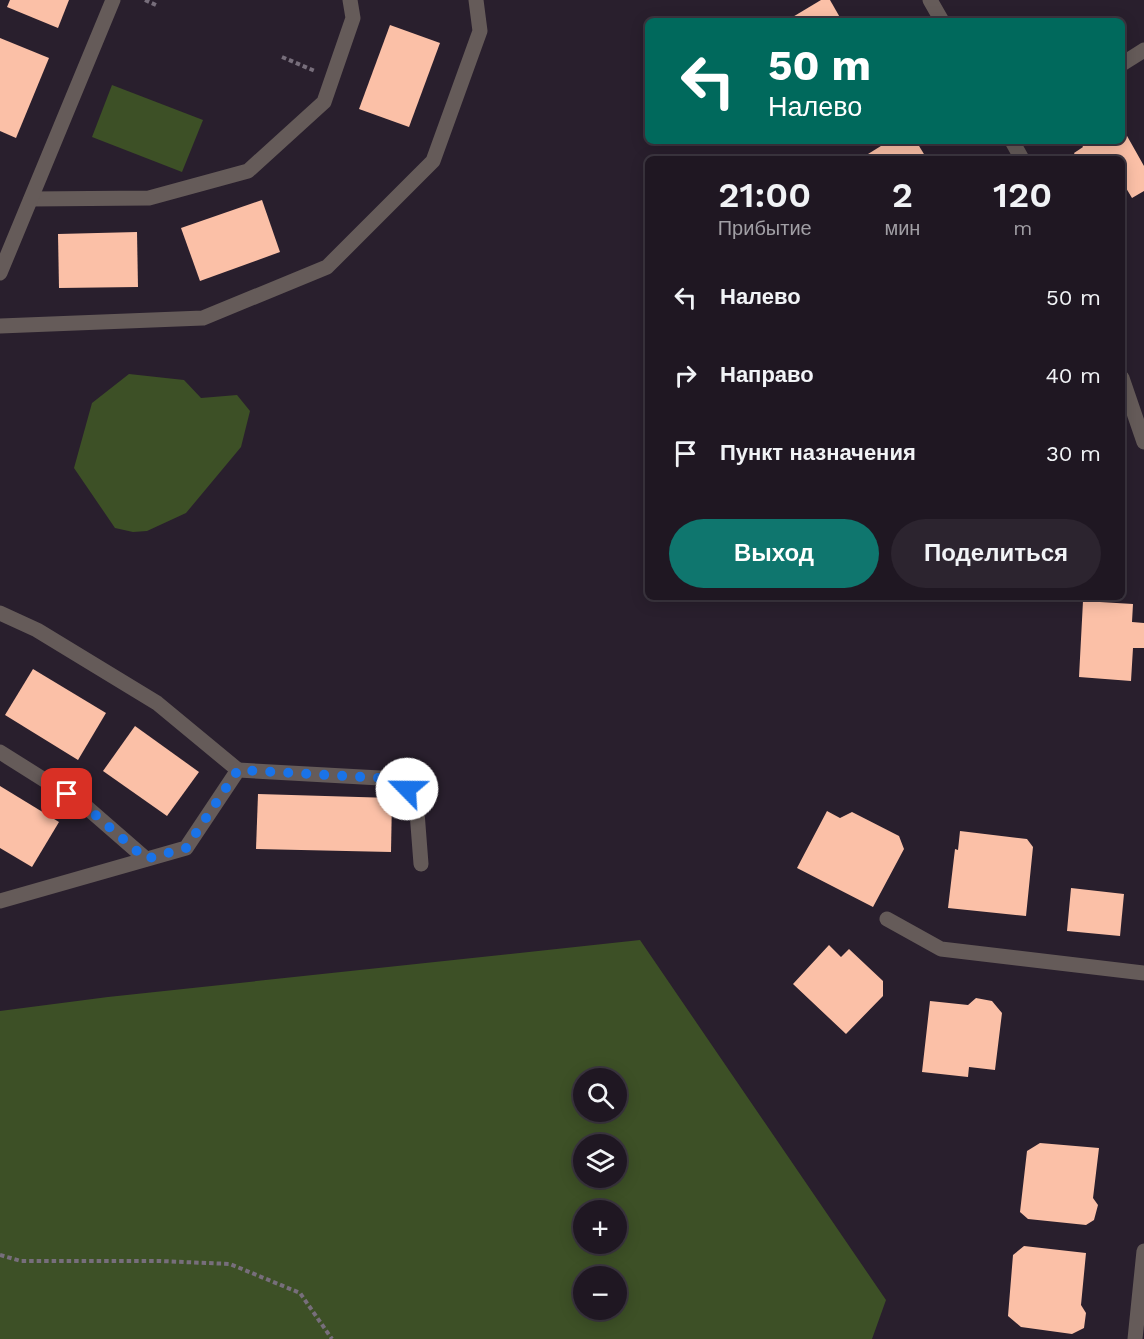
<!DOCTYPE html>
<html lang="ru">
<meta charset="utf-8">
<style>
:root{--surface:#1f1722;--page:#2c242f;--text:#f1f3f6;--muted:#a19fa5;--line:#3c3640;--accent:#0f766e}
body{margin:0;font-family:"Work Sans",sans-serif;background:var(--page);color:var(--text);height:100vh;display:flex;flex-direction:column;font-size:22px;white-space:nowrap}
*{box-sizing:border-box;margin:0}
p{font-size:20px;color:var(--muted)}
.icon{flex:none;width:33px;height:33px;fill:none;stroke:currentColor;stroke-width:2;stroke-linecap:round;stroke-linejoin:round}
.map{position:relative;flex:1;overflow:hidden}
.panel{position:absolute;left:645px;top:156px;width:480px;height:444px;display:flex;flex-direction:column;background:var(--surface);border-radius:9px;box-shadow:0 3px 15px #0003,0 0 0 2px var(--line)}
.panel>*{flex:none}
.guide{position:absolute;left:645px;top:18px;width:480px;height:126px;border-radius:9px;box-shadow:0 3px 15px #0003,0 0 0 2px var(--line);background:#00695c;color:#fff;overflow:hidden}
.buttons{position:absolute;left:573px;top:1068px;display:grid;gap:12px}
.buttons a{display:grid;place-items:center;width:54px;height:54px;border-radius:50%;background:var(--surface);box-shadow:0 3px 15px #0003,0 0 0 2px var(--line);font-size:30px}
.pin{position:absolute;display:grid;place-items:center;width:51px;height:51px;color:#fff;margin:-26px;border-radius:12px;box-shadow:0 3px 9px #0006}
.me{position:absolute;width:66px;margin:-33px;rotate:293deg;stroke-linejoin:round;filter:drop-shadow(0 0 4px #0008)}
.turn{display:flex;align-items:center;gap:21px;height:126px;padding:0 24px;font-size:27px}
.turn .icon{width:78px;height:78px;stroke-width:2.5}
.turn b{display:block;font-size:42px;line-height:51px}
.eta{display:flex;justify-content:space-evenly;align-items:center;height:102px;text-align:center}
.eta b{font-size:36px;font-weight:600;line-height:42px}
.button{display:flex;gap:12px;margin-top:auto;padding:12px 24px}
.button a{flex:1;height:69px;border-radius:36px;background:var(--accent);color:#fff;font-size:24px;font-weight:600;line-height:69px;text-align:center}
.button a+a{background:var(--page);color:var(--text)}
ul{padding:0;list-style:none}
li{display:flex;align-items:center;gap:18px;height:78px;padding:0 24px}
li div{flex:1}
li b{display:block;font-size:22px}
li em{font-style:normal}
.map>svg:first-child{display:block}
.green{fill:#3d5026;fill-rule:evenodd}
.building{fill:#fbc0a7}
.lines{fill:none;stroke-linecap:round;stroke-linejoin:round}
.path{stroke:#776e7b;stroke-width:4;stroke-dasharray:4.5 3;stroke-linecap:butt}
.minor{stroke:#655b59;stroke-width:15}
.route{stroke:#1a73e8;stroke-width:10;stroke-dasharray:0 18}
</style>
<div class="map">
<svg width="1144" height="1339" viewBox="0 0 1144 1339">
<rect width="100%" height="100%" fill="#291f2d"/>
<!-- green -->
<g class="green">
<polygon points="112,85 203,120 182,172 92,137"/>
<polygon points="129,374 184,380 201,398 237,395 250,411 241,447 186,513 147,531 133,532 115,528 74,468 92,403"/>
<path d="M640 940 886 1300 872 1339H0V1011L108 997ZM584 1078H616V1112H584ZM584 1144H616V1178H584ZM584 1210H616V1244H584ZM584 1276H616V1310H584Z"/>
</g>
<!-- building -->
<g class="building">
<polygon points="10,0 69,0 58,28 7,7"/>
<polygon points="821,0 830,0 842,21 786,21"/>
<polygon points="390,25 440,43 409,127 359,109"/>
<polygon points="0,38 49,58 16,138 0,131"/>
<polygon points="1122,127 1144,166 1144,191 1132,198 1126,188 1122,191 1122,159 1077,159 1074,153 1083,147 1080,141 1122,141"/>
<polygon points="889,141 916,141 927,159 871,159 868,154"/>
<polygon points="262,200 280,252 200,281 181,228"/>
<polygon points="137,232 138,287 59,288 58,234"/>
<polygon points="1083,601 1133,604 1132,622 1144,623 1144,648 1133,648 1131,681 1079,677"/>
<polygon points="33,669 106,713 78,760 5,715"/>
<polygon points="135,726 199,772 167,816 103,771"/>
<polygon points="0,786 59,822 32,867 0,848"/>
<polygon points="258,794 392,798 391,852 256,849"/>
<polygon points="827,811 840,818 852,812 899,836 904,849 873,907 797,868"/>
<polygon points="960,831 1027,839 1033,847 1026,916 948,908 955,849 958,850"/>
<polygon points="1071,888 1124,894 1120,936 1067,931"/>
<polygon points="829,945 841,957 849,949 883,981 883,996 846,1034 793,984"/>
<polygon points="976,998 992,1001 1002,1013 995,1070 969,1067 968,1077 922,1072 930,1001 968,1005"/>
<polygon points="1040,1143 1099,1148 1093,1198 1098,1205 1094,1220 1086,1225 1028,1219 1020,1212 1027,1151"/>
<polygon points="1024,1246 1086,1253 1081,1305 1086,1313 1084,1328 1072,1334 1021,1327 1008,1316 1013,1255"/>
</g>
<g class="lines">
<!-- path -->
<g class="path">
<polyline points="145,0 156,5"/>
<polyline points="282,57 315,71"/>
<polyline points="0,1255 21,1261 160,1261 230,1264 300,1293 332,1339"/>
</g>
<!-- minor -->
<g class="minor">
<polyline points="930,0 942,21"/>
<polyline points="1122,64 1144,50"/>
<polyline points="1012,141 1022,159"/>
<polyline points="31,199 149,198 248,171 324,102 353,18 350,0"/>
<polyline points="0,273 113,0"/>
<polyline points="0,326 203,318 327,267 433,161 480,31 476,0"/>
<polyline points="1122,378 1144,442"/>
<polyline points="0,613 37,630 157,703 238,770"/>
<polyline points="0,752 84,805 146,859"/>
<polyline points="0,901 186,848 238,770 398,779 416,799 421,864"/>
<polyline points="887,919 941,949 1144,973"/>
<polyline points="1135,1339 1144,1251"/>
</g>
</g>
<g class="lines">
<!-- route -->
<polyline class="route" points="67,794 84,805 146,859 186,848 238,770 398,779 407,789"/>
</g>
</svg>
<div class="buttons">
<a><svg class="icon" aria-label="search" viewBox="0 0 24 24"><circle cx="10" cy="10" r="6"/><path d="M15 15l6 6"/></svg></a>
<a><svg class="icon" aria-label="layers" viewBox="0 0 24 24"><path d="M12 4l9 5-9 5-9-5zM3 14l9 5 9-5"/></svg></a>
<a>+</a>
<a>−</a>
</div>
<div class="pin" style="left:67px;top:794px;background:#d93025"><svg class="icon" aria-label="arrive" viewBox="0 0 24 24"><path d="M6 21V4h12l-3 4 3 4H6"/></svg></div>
<svg class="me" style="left:407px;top:789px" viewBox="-20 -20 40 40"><circle r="19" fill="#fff"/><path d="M0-13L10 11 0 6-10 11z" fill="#1a73e8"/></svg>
<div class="guide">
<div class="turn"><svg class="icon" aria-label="left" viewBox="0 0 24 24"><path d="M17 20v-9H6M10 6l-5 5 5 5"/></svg><div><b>50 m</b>Налево</div></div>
</div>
<section class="panel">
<div class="eta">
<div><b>21:00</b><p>Прибытие</p></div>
<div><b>2</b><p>мин</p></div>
<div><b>120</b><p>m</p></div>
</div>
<ul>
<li><svg class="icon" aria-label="left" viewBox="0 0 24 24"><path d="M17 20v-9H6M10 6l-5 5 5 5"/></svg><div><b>Налево</b></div><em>50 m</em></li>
<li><svg class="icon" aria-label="right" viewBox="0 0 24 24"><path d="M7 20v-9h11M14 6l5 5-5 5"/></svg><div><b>Направо</b></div><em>40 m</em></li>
<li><svg class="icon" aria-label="arrive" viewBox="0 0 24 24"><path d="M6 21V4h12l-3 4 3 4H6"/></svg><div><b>Пункт назначения</b></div><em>30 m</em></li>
</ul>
<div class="button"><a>Выход</a><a>Поделиться</a></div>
</section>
</div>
